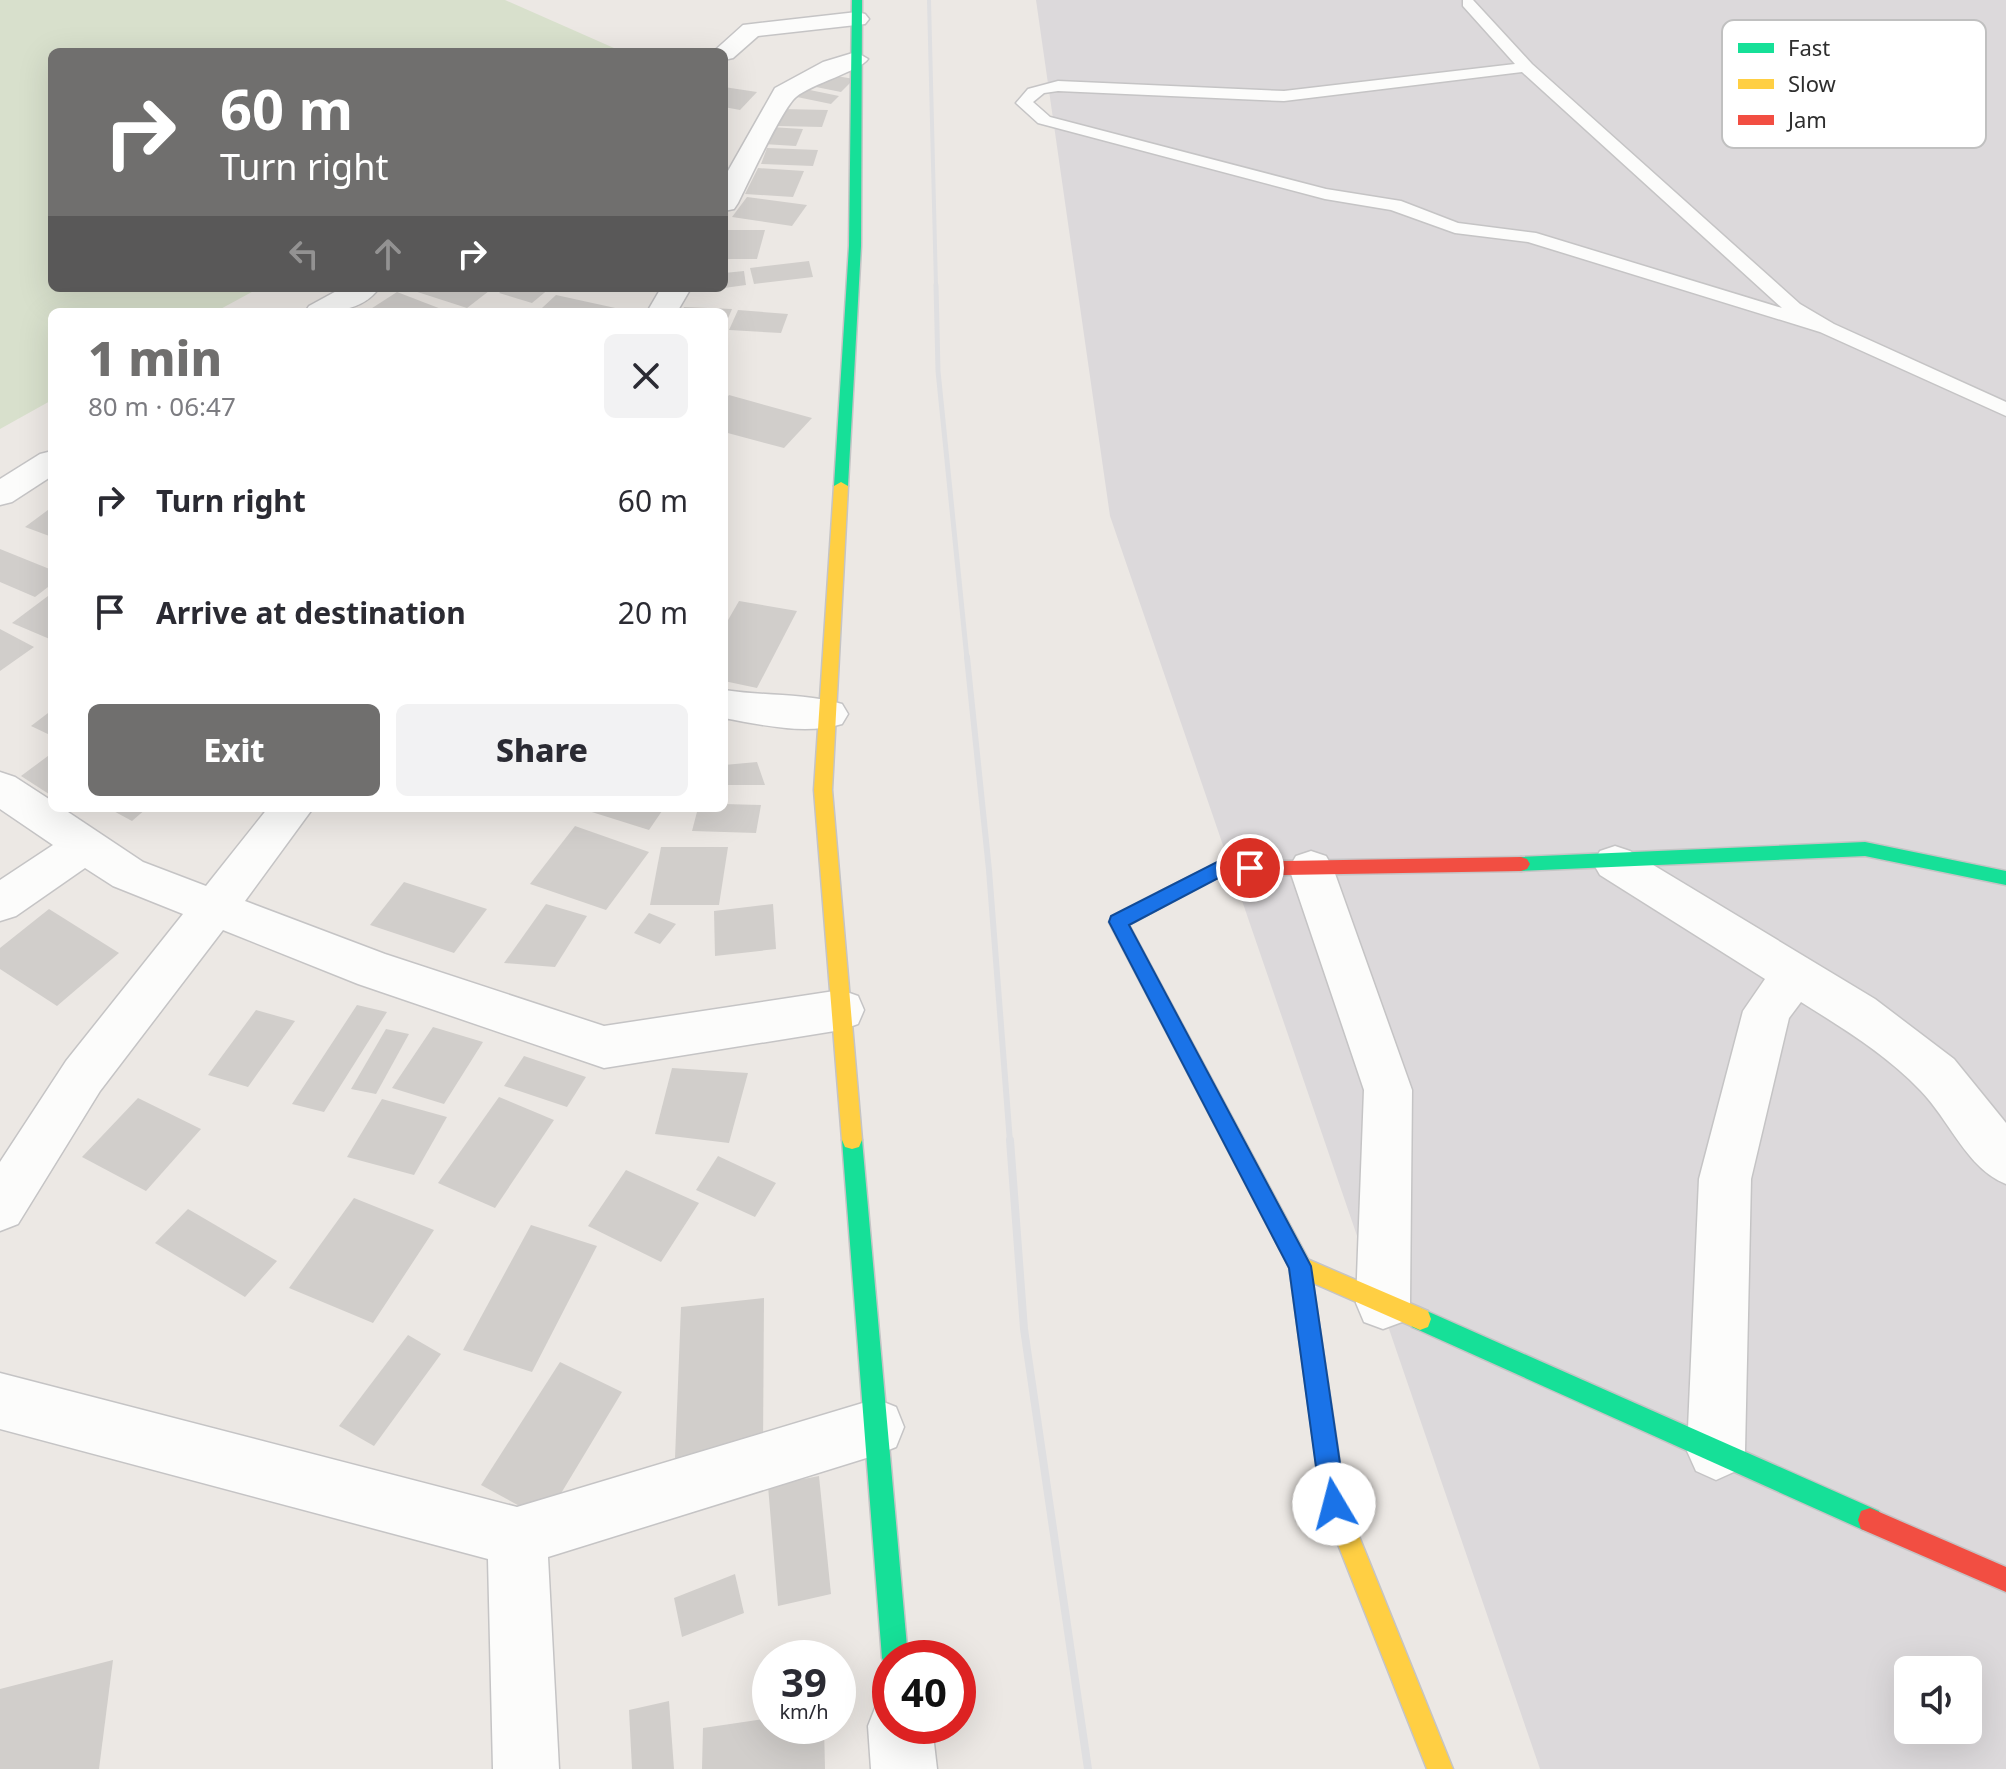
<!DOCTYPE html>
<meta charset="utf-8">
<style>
:root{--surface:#fff;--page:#f2f2f3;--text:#2b2b33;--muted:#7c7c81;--accent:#706f6e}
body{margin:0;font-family:"Noto Sans",sans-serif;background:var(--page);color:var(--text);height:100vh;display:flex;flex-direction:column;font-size:30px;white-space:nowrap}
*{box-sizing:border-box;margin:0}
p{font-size:26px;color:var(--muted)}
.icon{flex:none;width:44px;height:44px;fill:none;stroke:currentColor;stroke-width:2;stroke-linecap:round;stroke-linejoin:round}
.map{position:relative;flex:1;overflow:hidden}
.details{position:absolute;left:48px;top:308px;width:680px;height:504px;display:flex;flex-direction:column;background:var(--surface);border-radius:12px;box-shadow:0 8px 32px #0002}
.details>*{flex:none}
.guide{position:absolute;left:48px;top:48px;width:680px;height:244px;border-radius:12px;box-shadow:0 8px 32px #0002;background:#706f6e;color:#fff;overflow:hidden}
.tools{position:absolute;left:1894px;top:1656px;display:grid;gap:16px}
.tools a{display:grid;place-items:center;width:88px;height:88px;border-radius:12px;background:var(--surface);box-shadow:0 8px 32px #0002;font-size:40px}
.speed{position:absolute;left:752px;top:1640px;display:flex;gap:16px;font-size:40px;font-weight:700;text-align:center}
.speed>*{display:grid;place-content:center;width:104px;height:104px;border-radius:50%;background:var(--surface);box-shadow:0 8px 32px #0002;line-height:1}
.speed small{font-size:20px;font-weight:400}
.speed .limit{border:12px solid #d22;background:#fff;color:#111}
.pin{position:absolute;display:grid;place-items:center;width:68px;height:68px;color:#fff;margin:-34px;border:4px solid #fff;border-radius:50%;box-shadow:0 2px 8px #0007}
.me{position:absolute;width:88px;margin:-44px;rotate:352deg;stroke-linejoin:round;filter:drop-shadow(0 0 6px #0008)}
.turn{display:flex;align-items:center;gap:28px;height:168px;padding:0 40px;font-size:36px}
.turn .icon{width:104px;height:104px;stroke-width:2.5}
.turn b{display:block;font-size:56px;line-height:68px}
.lanes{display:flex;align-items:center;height:76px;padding:0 40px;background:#0003;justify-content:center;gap:40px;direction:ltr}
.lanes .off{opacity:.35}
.round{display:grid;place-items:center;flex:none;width:84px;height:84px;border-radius:12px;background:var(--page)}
.headline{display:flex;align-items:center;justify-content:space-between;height:136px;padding:0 40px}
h1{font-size:48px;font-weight:800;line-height:60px;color:var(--accent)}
.button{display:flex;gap:16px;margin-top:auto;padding:16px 40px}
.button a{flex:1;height:92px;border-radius:12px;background:var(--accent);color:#fff;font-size:32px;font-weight:800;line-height:92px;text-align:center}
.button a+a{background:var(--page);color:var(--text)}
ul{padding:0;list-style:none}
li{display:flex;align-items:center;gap:24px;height:112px;padding:0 40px}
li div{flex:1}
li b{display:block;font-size:30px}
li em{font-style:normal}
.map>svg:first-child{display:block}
.industrial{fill:#dcd9db;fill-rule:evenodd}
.cemetery{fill:#d8e0cc}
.building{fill:#d1cecb}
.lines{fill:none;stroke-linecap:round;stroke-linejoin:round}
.lane-casing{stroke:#c5c4c5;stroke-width:3}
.street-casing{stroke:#c5c4c5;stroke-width:3}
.fast-casing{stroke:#c5c4c5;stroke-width:3}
.slow-casing{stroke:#c5c4c5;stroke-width:3}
.jam-casing{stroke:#c5c4c5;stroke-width:3}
.lane{fill:#fcfcfb;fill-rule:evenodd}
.street{fill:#fcfcfb;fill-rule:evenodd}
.fast{fill:#16e098;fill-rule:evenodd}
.slow{fill:#ffcf43;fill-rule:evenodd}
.jam{fill:#f24e42;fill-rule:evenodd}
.rail-far3{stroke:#dfdfe1;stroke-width:4}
.rail-far2{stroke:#dfdfe1;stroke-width:5}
.rail-far1{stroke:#dfdfe1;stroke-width:6}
.rail{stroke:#dfdfe1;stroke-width:8}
.route{fill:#1a73e8;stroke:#114b97;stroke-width:2}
.key{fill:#fff;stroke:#c0c0c0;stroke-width:2}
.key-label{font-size:22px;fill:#2e2e2e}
</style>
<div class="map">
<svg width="2006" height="1769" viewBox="0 0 2006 1769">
<rect width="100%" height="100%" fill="#ece8e4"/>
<!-- industrial -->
<path class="industrial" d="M1036 0H2006V1769H1540L1110 516ZM1908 1670H1968V1730H1908Z"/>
<!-- cemetery -->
<polygon class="cemetery" points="0,0 505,0 623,52 52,52 52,288 259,288 215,312 52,312 52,400 0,429"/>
<!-- building -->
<g class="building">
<polygon points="825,74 854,79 841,92 811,86"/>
<polygon points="724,87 757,92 740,110 724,107"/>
<polygon points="805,89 839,96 831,104 797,97"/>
<polygon points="783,109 828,110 822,127 777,126"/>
<polygon points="770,127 803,129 796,146 763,144"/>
<polygon points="767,148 818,150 813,166 761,164"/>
<polygon points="758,168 804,171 793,197 745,194"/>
<polygon points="747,197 807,205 792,226 732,217"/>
<polygon points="724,230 765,230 757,259 724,259"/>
<polygon points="809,261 813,277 754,284 750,268"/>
<polygon points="744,271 746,285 724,288 724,273"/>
<polygon points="405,288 480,288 489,291 467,308"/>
<polygon points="505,288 550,288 532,303 499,293"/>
<polygon points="397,292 449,312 366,312"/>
<polygon points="556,295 629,311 629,312 560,312 542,308"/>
<polygon points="684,307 732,309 724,328 724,312 682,312"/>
<polygon points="738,310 788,314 781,333 729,330"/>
<polygon points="729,395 812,418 784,448 724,432 724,401"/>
<polygon points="52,507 52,537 25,527"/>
<polygon points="0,549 52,570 52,584 35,597 0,582"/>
<polygon points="52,593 52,640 12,623"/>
<polygon points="739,601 797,611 757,688 724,681 724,627"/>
<polygon points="0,629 34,647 0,671"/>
<polygon points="52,710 52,736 31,726"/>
<polygon points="52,753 52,796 21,776"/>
<polygon points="757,762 765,785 724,785 724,765"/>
<polygon points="724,804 761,805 756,833 692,831 698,808 724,808"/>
<polygon points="108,808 147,808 132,821"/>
<polygon points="579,808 664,808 649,830"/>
<polygon points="575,826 649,852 606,910 530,884"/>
<polygon points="661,847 728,847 719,905 650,905"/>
<polygon points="404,882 487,909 454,953 370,925"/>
<polygon points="546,904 587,916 555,967 504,963"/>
<polygon points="773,904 776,949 715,956 714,911"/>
<polygon points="49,909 119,953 57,1006 0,969 0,948"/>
<polygon points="649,913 676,924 660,944 634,933"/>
<polygon points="357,1005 387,1012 324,1112 292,1104"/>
<polygon points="256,1010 295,1021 248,1087 208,1075"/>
<polygon points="433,1027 483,1042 444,1104 392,1088"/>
<polygon points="386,1029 409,1034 376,1094 351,1089"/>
<polygon points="524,1056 586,1077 567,1107 504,1086"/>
<polygon points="672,1068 748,1073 729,1143 655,1134"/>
<polygon points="499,1097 554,1120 495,1208 438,1183"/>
<polygon points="138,1098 201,1129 146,1191 82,1157"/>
<polygon points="382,1099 447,1117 414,1175 347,1157"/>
<polygon points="718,1156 776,1183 755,1217 696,1190"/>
<polygon points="626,1170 699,1203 661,1262 588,1226"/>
<polygon points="354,1198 434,1230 373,1323 289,1288"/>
<polygon points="188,1209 277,1261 245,1297 155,1243"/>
<polygon points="531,1225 597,1246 532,1372 463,1350"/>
<polygon points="764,1298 763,1449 675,1458 681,1307"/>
<polygon points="408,1335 441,1354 374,1446 339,1426"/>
<polygon points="560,1362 622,1392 545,1520 481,1485"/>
<polygon points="819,1476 831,1594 778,1606 768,1486"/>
<polygon points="735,1574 744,1613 682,1637 674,1598"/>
<polygon points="113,1660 99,1769 0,1769 0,1689"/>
<polygon points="669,1701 674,1769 632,1769 629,1710"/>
<polygon points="770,1718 770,1726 824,1726 825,1769 702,1769 703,1728"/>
</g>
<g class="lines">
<defs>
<path id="lane" d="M1463 0H1473L1532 64 1800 304 1834 324 2006 402V416L1820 332 1528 242 1455 233 1391 210 1325 199 1038 123 1016 103 1028 89 1058 81 1284 91 1515 64 1463 6ZM1522 72 1782 308 1536 233 1458 223 1401 201 1326 189 1050 117 1033 102 1044 93 1058 91 1284 101Z"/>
<g id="street">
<polygon points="857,12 865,14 869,19 865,24 758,36 733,58 724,60 724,52 713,52 743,25"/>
<path d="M856 52 868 59C860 71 811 84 796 97 783 107 748 183 738 203L734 209 724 211V178L775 88 823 62Z"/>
<path d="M342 288H379C362 312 331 312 305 312L309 306Z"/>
<polygon points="661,288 691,288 677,312 647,312"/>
<polygon points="52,451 52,476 12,502 0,505 0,479 40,454"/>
<path d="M724 690C762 696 805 693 842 704L848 714 842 724C806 735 761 725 724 718Z"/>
<polygon points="0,772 15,777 52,801 52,808 62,808 143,862 206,886 268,808 313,808 245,901 385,954 604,1026 841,990 858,996 864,1010 858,1024 841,1030 604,1068 358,984 223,930 100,1091 18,1224 0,1231 0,1162 66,1061 183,914 113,886 85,868 16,916 0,921 0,880 53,845 0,809"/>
<path d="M1615 846 1630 851 1875 999 1954 1059 2006 1123V1184C1967 1169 1949 1119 1920 1090 1887 1055 1841 1027 1801 1002L1789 1018 1751 1179 1745 1451 1736 1471 1716 1480 1696 1471 1687 1451 1699 1179 1743 1011 1765 979 1600 875 1593 863 1600 851Z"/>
<polygon points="1311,851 1326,856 1333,868 1412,1090 1410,1303 1402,1322 1383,1329 1364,1322 1356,1303 1364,1090 1289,868 1296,856"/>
<polygon points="0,1373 517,1507 876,1399 896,1407 904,1427 896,1447 876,1455 548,1557 559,1769 493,1769 488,1559 0,1429"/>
<polygon points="890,1698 890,1726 932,1726 937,1769 871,1769 868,1726 877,1703"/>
</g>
<g id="fast">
<polygon points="852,0 862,0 861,246 848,486 841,490 834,486 849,246"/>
<polygon points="1865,842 2006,871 2006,885 1865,856 1521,871 1515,869 1512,864 1515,859 1521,857"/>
<polygon points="1165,890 1171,892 1174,897 1171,902 1129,925 1308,1259 1311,1266 1308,1273 1300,1276 1292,1273 1109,922 1112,917"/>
<polygon points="852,1131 859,1133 862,1140 908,1658 890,1658 890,1669 886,1667 882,1658 842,1140 845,1133"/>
<polygon points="1420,1308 1879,1511 1882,1520 1879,1529 1870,1532 1861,1529 1412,1327 1409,1319 1412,1311"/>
</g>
<g id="slow">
<polygon points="841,482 848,486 832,790 862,1140 859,1147 852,1149 845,1147 842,1140 814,790 834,486"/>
<polygon points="1300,1256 1428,1311 1431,1319 1428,1327 1420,1330 1313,1283 1346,1504 1453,1769 1427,1769 1322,1504 1289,1266 1292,1259"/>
</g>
<g id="jam">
<polygon points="1521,857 1527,859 1530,864 1527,869 1521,871 1221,876 1165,904 1159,902 1156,897 1159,892 1219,862"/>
<polygon points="1870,1508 2006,1567 2006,1592 1861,1529 1858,1520 1861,1511"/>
</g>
</defs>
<!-- lane casing -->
<use href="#lane" class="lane-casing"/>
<!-- street casing -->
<use href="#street" class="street-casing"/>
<!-- fast casing -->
<use href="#fast" class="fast-casing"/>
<!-- slow casing -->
<use href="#slow" class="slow-casing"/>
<!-- jam casing -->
<use href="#jam" class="jam-casing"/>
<!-- lane -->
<use href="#lane" class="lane"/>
<!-- street -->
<use href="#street" class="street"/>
<!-- fast -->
<use href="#fast" class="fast"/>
<!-- slow -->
<use href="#slow" class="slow"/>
<!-- jam -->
<use href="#jam" class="jam"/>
<!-- rail-far3 -->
<polyline class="rail-far3" points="929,0 936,287"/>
<!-- rail-far2 -->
<polyline class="rail-far2" points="936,285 938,371 967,659"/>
<!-- rail-far1 -->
<polyline class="rail-far1" points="967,657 989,870 1010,1142"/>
<!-- rail -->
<polyline class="rail" points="1010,1140 1024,1329 1088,1769"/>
</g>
<!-- route -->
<polygon class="route" points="1219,861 1250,861 1259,868 1250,876 1222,876 1129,925 1311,1266 1346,1504 1342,1513 1334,1517 1325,1513 1321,1504 1289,1268 1109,922 1111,916"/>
<!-- legend -->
<rect x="1722" y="20" width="264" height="128" rx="12" class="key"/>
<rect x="1738" y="43" width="36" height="10" fill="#16e098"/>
<rect x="1738" y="79" width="36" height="10" fill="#ffcf43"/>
<rect x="1738" y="115" width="36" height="10" fill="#f24e42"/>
<g class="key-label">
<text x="1788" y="56">Fast</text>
<text x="1788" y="92">Slow</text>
<text x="1788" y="128">Jam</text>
</g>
</svg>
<div class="tools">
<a><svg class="icon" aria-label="sound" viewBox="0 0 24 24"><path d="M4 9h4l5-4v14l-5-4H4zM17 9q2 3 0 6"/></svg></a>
</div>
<div class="speed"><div>39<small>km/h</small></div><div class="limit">40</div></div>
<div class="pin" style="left:1250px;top:868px;background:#d93025"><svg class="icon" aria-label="arrive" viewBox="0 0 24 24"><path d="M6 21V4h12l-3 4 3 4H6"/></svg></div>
<svg class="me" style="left:1334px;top:1504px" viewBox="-20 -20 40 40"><circle r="19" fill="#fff"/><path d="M0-13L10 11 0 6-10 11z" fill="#1a73e8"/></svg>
<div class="guide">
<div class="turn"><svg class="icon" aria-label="right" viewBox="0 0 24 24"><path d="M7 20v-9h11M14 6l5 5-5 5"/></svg><div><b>60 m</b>Turn right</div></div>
<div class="lanes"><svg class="icon off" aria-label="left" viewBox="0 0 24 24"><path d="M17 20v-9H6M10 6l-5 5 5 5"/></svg><svg class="icon off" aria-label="ahead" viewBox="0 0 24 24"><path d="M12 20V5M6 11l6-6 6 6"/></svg><svg class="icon" aria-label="right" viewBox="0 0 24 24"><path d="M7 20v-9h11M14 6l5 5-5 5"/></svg></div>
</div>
<section class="details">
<div class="headline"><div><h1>1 min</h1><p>80 m · 06:47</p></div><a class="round"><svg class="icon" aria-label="close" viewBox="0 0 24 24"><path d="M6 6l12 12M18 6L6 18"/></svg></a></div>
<ul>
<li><svg class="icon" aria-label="right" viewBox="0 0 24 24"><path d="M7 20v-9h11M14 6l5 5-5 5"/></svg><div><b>Turn right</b></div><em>60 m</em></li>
<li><svg class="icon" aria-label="arrive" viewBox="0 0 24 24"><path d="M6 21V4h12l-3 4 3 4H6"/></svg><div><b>Arrive at destination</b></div><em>20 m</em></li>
</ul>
<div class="button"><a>Exit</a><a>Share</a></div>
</section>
</div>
